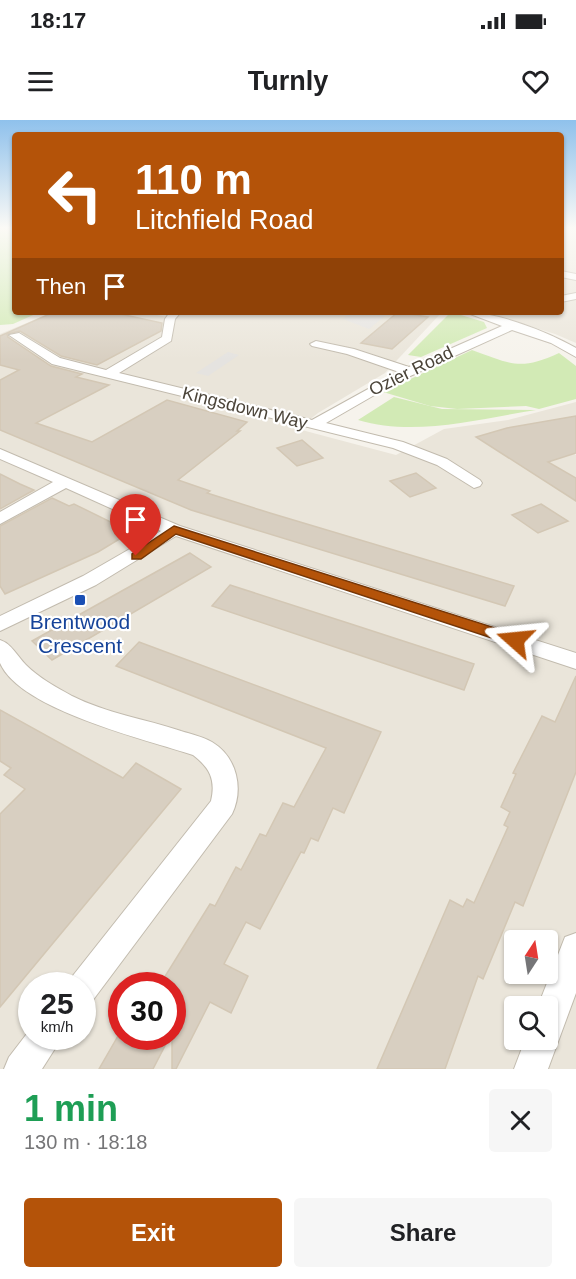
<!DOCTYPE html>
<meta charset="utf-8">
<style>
:root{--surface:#fff;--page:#f6f6f6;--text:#202124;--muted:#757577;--accent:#b45309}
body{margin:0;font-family:Arial,sans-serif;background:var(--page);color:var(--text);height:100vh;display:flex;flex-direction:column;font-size:22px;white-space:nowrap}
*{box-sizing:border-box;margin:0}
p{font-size:20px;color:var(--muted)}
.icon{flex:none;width:33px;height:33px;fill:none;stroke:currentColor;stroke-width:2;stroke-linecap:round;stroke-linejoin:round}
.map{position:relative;height:949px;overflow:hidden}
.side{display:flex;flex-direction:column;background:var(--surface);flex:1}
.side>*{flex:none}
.hud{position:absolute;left:12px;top:12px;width:552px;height:183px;border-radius:6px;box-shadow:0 2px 4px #0004;background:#b45309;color:#fff;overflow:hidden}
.needle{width:39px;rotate:12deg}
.fabs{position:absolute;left:504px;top:810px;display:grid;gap:12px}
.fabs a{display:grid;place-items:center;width:54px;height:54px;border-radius:6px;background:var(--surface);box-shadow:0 2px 4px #0004;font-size:30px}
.speed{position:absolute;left:18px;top:852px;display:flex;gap:12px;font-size:30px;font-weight:700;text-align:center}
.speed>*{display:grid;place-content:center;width:78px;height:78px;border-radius:50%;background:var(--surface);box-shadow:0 2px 4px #0004;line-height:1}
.speed small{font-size:15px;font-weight:400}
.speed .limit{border:9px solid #d22;background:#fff;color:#111}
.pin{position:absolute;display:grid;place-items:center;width:51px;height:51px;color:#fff;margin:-62px -26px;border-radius:50% 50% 50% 0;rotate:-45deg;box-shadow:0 0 6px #0007}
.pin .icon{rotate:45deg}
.me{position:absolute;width:66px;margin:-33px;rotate:288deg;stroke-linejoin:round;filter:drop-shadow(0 0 4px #0008)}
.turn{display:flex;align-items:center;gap:21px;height:126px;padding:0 24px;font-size:27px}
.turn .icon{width:78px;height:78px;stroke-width:2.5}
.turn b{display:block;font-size:42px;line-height:51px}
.then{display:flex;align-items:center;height:57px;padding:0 24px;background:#0003;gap:12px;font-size:22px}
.round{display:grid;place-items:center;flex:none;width:63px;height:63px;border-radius:6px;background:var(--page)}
.overview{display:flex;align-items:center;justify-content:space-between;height:102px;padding:0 24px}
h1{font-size:36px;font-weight:700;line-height:45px;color:#1e9e55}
.primary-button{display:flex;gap:12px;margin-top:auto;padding:12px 24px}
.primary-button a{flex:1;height:69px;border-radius:6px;background:var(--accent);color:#fff;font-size:24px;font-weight:700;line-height:69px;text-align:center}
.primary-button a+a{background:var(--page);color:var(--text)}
.status{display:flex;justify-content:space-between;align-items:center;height:42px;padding:0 30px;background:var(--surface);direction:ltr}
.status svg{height:16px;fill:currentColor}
header{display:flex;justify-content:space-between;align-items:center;height:78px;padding:0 24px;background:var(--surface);font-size:27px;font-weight:700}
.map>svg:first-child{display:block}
.residential{fill:#eae5da;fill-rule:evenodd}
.green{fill:#d2eab5}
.parking{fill:#e5e3e0}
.building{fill:#d8cfc1;stroke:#d3c7b4;stroke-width:1.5}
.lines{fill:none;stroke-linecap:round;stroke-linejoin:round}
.minor-casing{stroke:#c2bbae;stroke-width:2}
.minor{fill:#fff;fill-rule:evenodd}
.route{fill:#b45309;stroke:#753606;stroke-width:1.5}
.transit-dot{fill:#1a4fb4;stroke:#fff;stroke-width:2}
.labels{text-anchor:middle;stroke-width:4.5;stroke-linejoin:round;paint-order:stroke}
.far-street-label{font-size:18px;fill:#4b4439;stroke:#fff}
.transit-label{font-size:21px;fill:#164399;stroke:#fff}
</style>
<div class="status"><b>18:17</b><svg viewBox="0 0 49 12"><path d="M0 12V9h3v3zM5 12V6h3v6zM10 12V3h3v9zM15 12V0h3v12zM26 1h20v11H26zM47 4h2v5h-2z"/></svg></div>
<header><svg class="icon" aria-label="menu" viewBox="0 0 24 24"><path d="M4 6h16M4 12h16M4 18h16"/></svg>Turnly<svg class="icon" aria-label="heart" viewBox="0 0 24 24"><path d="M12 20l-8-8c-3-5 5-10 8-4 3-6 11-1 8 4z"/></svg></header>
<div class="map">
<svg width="576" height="949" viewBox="0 0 576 949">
<rect width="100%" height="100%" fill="#f6f3ec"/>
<!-- residential -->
<g class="residential">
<polygon points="561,107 576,107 576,223 555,214 485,192 561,192"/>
<path d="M53 192H143L176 199 183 192H442L385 253 318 293 298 309 396 335 444 309 508 300 576 282V324L565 328 576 335V949H0V214ZM514 820H548V854H514ZM32 866H82V916H32ZM122 866H172V916H122ZM514 886H548V920H514Z"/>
</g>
<!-- green -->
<g class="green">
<polygon points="0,107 15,107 15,192 40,192 13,204 0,205"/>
<polygon points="451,192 484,202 487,208 421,237 408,235"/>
<path d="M472 230C511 244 520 251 559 233L576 246V279L539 289 526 286 457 289 430 286 383 272Z"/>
<path d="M394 277 442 289 536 290C479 299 415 317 358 300Z"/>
</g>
<!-- parking -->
<g class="parking">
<polygon points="352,192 370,192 386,195 369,209 343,199"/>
<polygon points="228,232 239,235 208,256 196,253"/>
</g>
<!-- building -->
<g class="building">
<polygon points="54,192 111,192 162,203 161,211 97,245 61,236 20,211 7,214 8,217 51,246 82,254 76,257 109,265 36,303 92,322 167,280 247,302 237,311 240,311 178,360 210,371 207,373 270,393 514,466 505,486 191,390 0,310 0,260 19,250 0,245 0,216"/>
<polygon points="398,192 428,197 392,229 361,223"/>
<polygon points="576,296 576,333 548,342 576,358 576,381 476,317 507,308"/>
<polygon points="302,320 323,338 297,346 277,328"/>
<polygon points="416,353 436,368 410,377 390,361"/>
<polygon points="0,354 20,364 34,370 0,389"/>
<polygon points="52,378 69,386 74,384 131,412 98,432 5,474 0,466 0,406"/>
<polygon points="541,384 568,401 538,413 512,395"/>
<polygon points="190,433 211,447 52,540 32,521"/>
<polygon points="230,465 351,504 474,544 464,570 212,486"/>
<polygon points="139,522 381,612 344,693 333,688 318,721 311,718 304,733 301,732 260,809 246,802 224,844 248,856 231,893 210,882 176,949 172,949 172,862 164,858 210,784 215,786 236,747 241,750 260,714 266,716 283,683 294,687 326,628 116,546"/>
<polygon points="576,556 576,652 523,786 515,782 483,859 478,856 445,949 377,949 450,780 463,787 467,779 474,783 508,707 504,705 510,692 501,687 516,654 513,653 542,596 555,602"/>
<polygon points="0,590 123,658 136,643 181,669 0,887 0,694 25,669 4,655 11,648 0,641"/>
<polygon points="118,916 170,916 153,949 99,949"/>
</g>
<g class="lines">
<defs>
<g id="minor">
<polygon points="561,151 576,154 576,160 561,157"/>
<polygon points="576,173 576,179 561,182 561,176"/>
<path d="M170 192H181L175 199 171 221 119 253 312 300 399 252 347 234 312 226 310 224 316 221 354 229 409 247 502 206 465 192C497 192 548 212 576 228V237L551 223 512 210 397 262 326 303 403 322 447 339 480 360 482 363 480 366 474 368 437 345 393 328 52 244 9 215 19 213 60 238 106 250 162 217 165 199Z"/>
<polygon points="0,329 180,406 576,533 576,549 176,416 96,465 0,511 0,496 83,456 161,411 66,368 0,404 0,392 53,362 0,339"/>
<path d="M0 520C12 524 17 536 26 545 39 558 56 567 72 576 106 593 145 599 181 611 191 614 203 617 212 622 237 637 244 669 232 694L93 880 82 885V866H67L71 858 211 681C216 660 210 648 193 635 148 620 20 590 0 543 0 538 0 527 0 520Z"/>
<polygon points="576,813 576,873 548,949 514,949 525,920 548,920 548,886 538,886 565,817"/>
<polygon points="32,907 32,916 63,916 42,949 4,949 9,937"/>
</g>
</defs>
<!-- minor casing -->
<use href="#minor" class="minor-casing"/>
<!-- minor -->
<use href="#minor" class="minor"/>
</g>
<!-- sky -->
<linearGradient id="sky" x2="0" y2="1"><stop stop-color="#8fc1ec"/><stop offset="0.45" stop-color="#fbfaf6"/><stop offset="1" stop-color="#fbfaf6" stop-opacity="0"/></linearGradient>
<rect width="576" height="240" fill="url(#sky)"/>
<!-- route -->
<polygon class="route" points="174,406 520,516 523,520 520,524 510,524 176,414 141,439 132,439 132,434"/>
<!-- markers -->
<rect class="transit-dot" x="74" y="474" width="12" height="12" rx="3"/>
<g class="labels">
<!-- far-street labels -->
<g class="far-street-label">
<text transform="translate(411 251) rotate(-26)" y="6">Ozier Road</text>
<text transform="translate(245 288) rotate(14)" y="6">Kingsdown Way</text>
</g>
<!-- transit labels -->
<g class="transit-label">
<text x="80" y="509">Brentwood<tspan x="80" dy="24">Crescent</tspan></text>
</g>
</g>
</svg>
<div class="fabs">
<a><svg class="needle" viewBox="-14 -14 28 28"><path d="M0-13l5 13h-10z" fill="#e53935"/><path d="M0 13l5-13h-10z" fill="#757577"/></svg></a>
<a><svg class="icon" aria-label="search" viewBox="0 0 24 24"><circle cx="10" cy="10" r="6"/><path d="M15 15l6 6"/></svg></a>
</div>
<div class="speed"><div>25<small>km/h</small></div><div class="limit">30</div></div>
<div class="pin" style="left:136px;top:436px;background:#d93025"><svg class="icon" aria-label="arrive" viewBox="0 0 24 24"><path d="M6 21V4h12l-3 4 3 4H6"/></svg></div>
<svg class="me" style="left:515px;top:520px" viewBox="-20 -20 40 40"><path d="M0-17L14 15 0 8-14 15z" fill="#b45309" stroke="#fff" stroke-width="4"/></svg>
<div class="hud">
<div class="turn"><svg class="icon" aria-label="left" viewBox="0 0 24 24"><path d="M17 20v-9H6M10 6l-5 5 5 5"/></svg><div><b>110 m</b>Litchfield Road</div></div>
<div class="then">Then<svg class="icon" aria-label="arrive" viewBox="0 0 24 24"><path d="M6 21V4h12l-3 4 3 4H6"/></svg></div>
</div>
</div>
<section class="side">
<div class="overview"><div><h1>1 min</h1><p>130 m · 18:18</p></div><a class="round"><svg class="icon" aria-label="close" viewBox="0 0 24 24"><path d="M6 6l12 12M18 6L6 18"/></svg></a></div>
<div class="primary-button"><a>Exit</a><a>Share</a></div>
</section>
